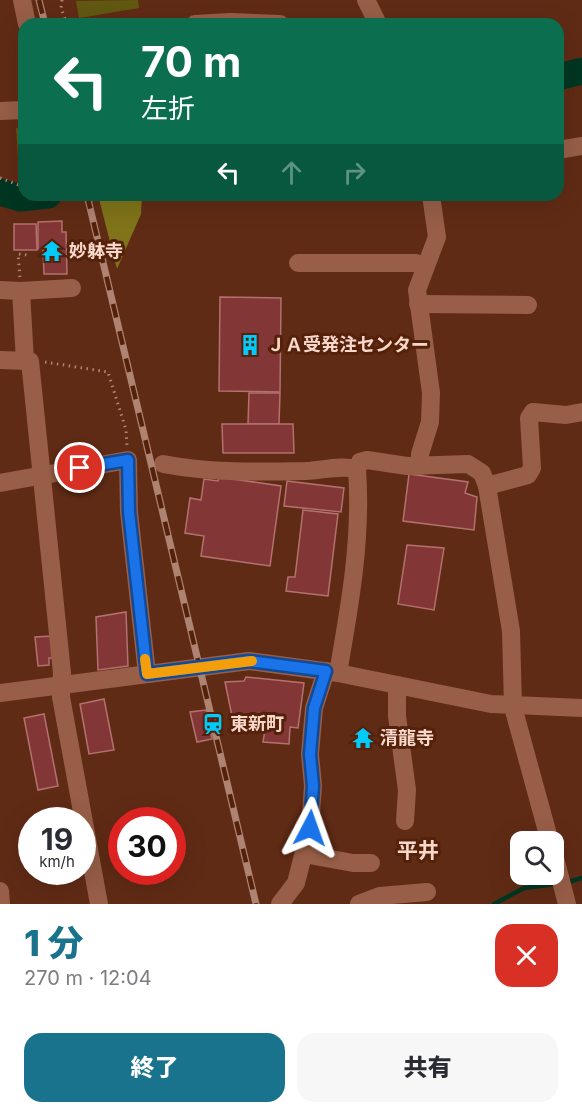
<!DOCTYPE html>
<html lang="ja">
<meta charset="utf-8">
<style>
:root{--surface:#fff;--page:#f7f7f7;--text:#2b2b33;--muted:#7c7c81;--accent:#19738c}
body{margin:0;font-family:Inter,"Noto Sans JP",sans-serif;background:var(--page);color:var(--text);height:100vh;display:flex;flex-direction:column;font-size:22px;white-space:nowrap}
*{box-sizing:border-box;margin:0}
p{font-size:20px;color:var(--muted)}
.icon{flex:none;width:33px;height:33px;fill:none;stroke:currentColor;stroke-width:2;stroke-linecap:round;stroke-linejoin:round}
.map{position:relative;height:904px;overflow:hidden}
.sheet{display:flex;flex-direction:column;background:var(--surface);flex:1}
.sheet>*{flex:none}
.hud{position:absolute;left:18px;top:18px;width:546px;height:183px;border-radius:18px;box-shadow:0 6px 24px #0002;background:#0b6e4f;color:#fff;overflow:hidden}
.fabs{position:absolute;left:510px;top:831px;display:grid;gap:12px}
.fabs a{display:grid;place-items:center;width:54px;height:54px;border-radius:12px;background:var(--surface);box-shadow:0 6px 24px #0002;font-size:30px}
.speed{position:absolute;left:18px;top:807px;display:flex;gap:12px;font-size:30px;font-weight:700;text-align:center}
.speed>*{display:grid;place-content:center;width:78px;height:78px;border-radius:50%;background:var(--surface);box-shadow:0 6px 24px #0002;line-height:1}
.speed small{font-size:15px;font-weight:400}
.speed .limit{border:9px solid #d22;background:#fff;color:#111}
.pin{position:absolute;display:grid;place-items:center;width:51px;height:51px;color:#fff;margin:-26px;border:3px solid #fff;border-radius:50%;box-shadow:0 2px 6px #0007}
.me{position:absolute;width:66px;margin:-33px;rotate:4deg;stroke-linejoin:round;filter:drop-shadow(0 0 4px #0008)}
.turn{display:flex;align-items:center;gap:21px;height:126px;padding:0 24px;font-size:27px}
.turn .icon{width:78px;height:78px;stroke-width:2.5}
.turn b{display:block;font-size:42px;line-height:51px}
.lanes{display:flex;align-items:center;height:57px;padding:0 24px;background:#0003;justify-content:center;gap:30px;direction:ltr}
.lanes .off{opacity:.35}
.round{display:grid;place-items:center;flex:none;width:63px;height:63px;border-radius:18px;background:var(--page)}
.headline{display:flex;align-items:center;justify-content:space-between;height:102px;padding:0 24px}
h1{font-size:36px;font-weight:800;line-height:45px;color:var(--accent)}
.primary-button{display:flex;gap:12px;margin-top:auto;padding:12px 24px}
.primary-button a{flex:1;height:69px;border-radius:18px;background:var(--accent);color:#fff;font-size:24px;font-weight:800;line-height:69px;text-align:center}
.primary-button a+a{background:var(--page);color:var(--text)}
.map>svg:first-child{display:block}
.green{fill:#615912}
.forest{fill:#7f7419}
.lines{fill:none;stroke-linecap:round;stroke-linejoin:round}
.stream{stroke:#003622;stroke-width:4.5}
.river{stroke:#003622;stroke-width:27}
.building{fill:#833636;stroke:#b3716f;stroke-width:1.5}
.path{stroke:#b08574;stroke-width:3;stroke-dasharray:1.5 4.5;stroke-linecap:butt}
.minor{stroke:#985e47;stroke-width:18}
.rail-casing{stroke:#ae8372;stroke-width:7}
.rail{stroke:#54210a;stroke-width:4.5;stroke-dasharray:14;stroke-linecap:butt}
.route-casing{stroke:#114b97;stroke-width:15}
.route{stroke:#1a73e8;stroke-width:10}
.slow{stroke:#f59e0b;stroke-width:10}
.labels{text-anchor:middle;stroke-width:6;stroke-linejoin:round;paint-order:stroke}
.poi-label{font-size:18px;font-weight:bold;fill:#f9d7ca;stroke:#54210a;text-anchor:start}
.quarter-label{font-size:21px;font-weight:bold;fill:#f9d7ca;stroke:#54210a}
</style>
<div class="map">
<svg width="582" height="904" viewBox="0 0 582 904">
<rect width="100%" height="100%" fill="#602b15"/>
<!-- green -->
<g class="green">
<polygon points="138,0 139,8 79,18 76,1"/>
<polygon points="16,128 24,130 24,174 19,172"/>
</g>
<!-- forest -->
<polygon class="forest" points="98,195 142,195 141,214 117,269"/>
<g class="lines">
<!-- stream -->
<g class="stream">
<polyline points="565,883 582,878"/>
<polyline points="494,904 524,888 556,884"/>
</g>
<!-- river -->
<g class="river">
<polyline points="558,77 582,71"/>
<polyline points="0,192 20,198 48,195"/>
</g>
</g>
<!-- building -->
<g class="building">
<polygon points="62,221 62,232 66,232 67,274 44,274 43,249 38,249 38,222"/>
<polygon points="14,224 36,224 37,250 14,250"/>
<polygon points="220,297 281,298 280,392 219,391"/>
<polygon points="249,393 280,393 279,424 248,424"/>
<polygon points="222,424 293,424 294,453 223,453"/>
<polygon points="409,474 468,482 465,493 477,497 474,530 403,521"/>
<polygon points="219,477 281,486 270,566 201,556 204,536 185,533 190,498 201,500 204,479 218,481"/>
<polygon points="287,481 344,488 341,512 284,506"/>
<polygon points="303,510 338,514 328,596 286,591 288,577 295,577"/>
<polygon points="407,545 444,548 434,610 398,604"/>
<polygon points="126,612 128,666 98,670 96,617"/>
<polygon points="52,636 54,658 49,658 49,665 38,666 35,637"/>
<polygon points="246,677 304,683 298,728 290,727 289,744 263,742 266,724 233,721 225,682 244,681"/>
<polygon points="104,699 114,750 89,754 80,704"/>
<polygon points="206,710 212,739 197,742 190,712"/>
<polygon points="44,714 58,786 38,790 24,718"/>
</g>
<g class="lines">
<!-- path -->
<g class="path">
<polyline points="62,0 61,8 67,24"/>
<polyline points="0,178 24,187"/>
<polyline points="20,277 18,254 28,255"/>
<polyline points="45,362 108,372 126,430 127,446"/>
</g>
<!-- minor -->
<g class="minor">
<polyline points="22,0 27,24"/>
<polyline points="366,0 378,24"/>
<polyline points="195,24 230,22 280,24"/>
<polyline points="0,111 24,110"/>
<polyline points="558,150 582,146"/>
<polyline points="298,263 416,263 425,267"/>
<polyline points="0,290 21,291 25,361"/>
<polyline points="21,291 72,288"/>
<polyline points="418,304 528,305"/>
<polyline points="0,360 30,361 62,673 61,697 99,904"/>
<path d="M163 464C210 473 258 472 306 471 323 470 341 465 357 469L360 462 367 460 407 466 468 464 482 473 487 486 511 631 513 707 550 842"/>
<polyline points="420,466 420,454 430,422 431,393 417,290 437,237 431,195"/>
<polyline points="0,483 128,460 129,512 147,674"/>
<polyline points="487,486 528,475 532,468 529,418 533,412 566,415 582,412"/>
<path d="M338 673C350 605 362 538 357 469"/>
<polyline points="397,685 397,716 407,790 405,821"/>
<polyline points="0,693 249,661 338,673 491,704 582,708"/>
<polyline points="304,854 353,863 371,863"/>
<polyline points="554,854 567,904"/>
<polyline points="0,891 1,904"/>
<polyline points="280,904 296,883 310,828 313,786 310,754 314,708 326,671"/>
<polyline points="359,904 380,896 427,892"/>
</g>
<defs>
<g id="rail">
<polyline points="39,0 45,24"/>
<polyline points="87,195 256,904"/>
</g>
</defs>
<!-- rail casing -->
<use href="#rail" class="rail-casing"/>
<!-- rail -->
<use href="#rail" class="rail"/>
</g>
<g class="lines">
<defs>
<polyline id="route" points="80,468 128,460 129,512 147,674 249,661 326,671 314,708 310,754 313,786 310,828"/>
</defs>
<!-- route casing -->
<use href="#route" class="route-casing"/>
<!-- route -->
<use href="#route" class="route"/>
<!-- slow -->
<polyline class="slow" points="145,659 147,674 252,661"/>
</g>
<!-- icons -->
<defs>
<symbol id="temple-bare" viewBox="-9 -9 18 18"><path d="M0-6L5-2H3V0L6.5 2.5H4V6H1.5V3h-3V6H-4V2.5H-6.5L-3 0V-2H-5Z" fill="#02cbf9" stroke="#54210a" stroke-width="2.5" paint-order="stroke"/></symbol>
<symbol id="building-bare" viewBox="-9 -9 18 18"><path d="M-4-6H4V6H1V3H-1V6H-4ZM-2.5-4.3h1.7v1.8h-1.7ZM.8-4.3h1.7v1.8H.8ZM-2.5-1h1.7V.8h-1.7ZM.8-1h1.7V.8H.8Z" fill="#02cbf9" stroke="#54210a" stroke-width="2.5" paint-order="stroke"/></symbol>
<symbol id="station-bare" viewBox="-9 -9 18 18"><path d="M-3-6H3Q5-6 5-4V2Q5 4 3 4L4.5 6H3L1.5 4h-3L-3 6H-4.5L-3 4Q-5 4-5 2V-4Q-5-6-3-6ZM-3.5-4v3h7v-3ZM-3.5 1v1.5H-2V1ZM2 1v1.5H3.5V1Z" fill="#02cbf9" stroke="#54210a" stroke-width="2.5" paint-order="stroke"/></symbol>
</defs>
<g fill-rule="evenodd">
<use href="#temple-bare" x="37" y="236" width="30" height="30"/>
<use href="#building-bare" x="235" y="330" width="30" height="30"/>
<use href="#station-bare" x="198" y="709" width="30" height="30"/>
<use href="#temple-bare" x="348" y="723" width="30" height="30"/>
</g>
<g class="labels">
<!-- poi labels -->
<g class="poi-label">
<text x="69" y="257">妙躰寺</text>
<text x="267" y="351">ＪＡ受発注センター</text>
<text x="230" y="730">東新町</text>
<text x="380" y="744">清龍寺</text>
</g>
<!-- quarter labels -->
<g class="quarter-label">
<text x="418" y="858">平井</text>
</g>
</g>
</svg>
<div class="fabs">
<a><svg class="icon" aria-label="search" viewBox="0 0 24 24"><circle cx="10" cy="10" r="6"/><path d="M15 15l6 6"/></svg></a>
</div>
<div class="speed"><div>19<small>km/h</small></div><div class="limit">30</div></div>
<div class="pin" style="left:80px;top:468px;background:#d93025"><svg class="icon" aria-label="arrive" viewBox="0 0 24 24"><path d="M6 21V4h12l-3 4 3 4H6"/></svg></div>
<svg class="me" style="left:310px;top:828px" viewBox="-20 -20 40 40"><path d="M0-17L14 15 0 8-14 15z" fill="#1a73e8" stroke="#fff" stroke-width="4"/></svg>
<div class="hud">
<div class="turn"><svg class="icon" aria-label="left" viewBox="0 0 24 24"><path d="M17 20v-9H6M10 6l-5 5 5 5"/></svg><div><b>70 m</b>左折</div></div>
<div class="lanes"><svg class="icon" aria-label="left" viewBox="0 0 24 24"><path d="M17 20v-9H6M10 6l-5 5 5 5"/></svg><svg class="icon off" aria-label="ahead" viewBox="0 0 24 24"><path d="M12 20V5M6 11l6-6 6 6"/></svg><svg class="icon off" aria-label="right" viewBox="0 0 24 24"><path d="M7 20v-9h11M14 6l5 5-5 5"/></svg></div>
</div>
</div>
<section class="sheet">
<div class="headline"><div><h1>1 分</h1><p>270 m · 12:04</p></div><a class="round" style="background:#d93025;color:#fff"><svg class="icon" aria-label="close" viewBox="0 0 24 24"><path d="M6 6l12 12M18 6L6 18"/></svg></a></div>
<div class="primary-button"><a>終了</a><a>共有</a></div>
</section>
